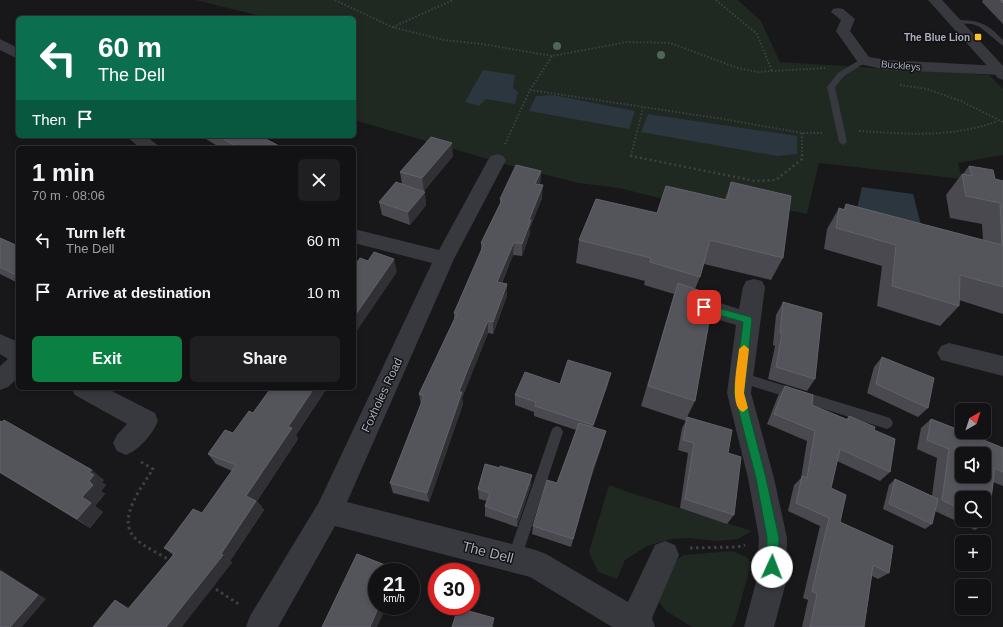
<!DOCTYPE html>
<meta charset="utf-8">
<style>
:root{--surface:#121114;--page:#1f1f22;--text:#f1f3f6;--muted:#9c9da0;--line:#313134;--accent:#0b8043}
body{margin:0;font-family:Helvetica,sans-serif;background:var(--page);color:var(--text);height:100vh;display:flex;flex-direction:column;font-size:15px;white-space:nowrap}
*{box-sizing:border-box;margin:0}
p{font-size:13px;color:var(--muted)}
.icon{flex:none;width:22px;height:22px;fill:none;stroke:currentColor;stroke-width:2;stroke-linecap:round;stroke-linejoin:round}
.map{position:relative;flex:1;overflow:hidden}
.side{position:absolute;left:16px;top:146px;width:340px;height:244px;display:flex;flex-direction:column;background:var(--surface);border-radius:6px;box-shadow:0 2px 6px #0003,0 0 0 1px var(--line)}
.side>*{flex:none}
.hud{position:absolute;left:16px;top:16px;width:340px;height:122px;border-radius:6px;box-shadow:0 2px 6px #0003,0 0 0 1px var(--line);background:#0b6e4f;color:#fff;overflow:hidden}
.needle{width:26px;rotate:39deg}
.controls{position:absolute;left:955px;top:403px;display:grid;gap:8px}
.controls a{display:grid;place-items:center;width:36px;height:36px;border-radius:6px;background:var(--surface);box-shadow:0 2px 6px #0003,0 0 0 1px var(--line);font-size:20px}
.speed{position:absolute;left:368px;top:563px;display:flex;gap:8px;font-size:20px;font-weight:700;text-align:center}
.speed>*{display:grid;place-content:center;width:52px;height:52px;border-radius:50%;background:var(--surface);box-shadow:0 2px 6px #0003,0 0 0 1px var(--line);line-height:1}
.speed small{font-size:10px;font-weight:400}
.speed .limit{border:6px solid #d22;background:#fff;color:#111}
.pin{position:absolute;display:grid;place-items:center;width:34px;height:34px;color:#fff;margin:-17px;border-radius:8px;box-shadow:0 2px 6px #0006}
.me{position:absolute;width:44px;margin:-22px;rotate:2deg;stroke-linejoin:round;filter:drop-shadow(0 0 3px #0008)}
.turn{display:flex;align-items:center;gap:14px;height:84px;padding:0 16px;font-size:18px}
.turn .icon{width:52px;height:52px;stroke-width:2.5}
.turn b{display:block;font-size:28px;line-height:34px}
.then{display:flex;align-items:center;height:38px;padding:0 16px;background:#0003;gap:8px;font-size:15px}
.round{display:grid;place-items:center;flex:none;width:42px;height:42px;border-radius:6px;background:var(--page)}
.headline{display:flex;align-items:center;justify-content:space-between;height:68px;padding:0 16px}
h1{font-size:24px;font-weight:800;line-height:30px}
.button{display:flex;gap:8px;margin-top:auto;padding:8px 16px}
.button a{flex:1;height:46px;border-radius:6px;background:var(--accent);color:#fff;font-size:16px;font-weight:800;line-height:46px;text-align:center}
.button a+a{background:var(--page);color:var(--text)}
ul{padding:0;list-style:none}
li{display:flex;align-items:center;gap:12px;height:52px;padding:0 16px}
li div{flex:1}
li b{display:block;font-size:15px}
li em{font-style:normal}
.map>svg:first-child{display:block}
.green{fill:#1f2821}
.water{fill:#2c363f}
.lines{fill:none;stroke-linecap:round;stroke-linejoin:round}
.path-far2{stroke:#3e4046;stroke-width:2;stroke-dasharray:1.5 2;stroke-linecap:butt}
.path-far1{stroke:#3e4046;stroke-width:2.5;stroke-dasharray:2 3;stroke-linecap:butt}
.path{stroke:#3e4046;stroke-width:3;stroke-dasharray:2.5 3.5;stroke-linecap:butt}
.service{fill:#38393f;fill-rule:evenodd}
.minor{fill:#38393f;fill-rule:evenodd}
.tertiary{fill:#38393f;fill-rule:evenodd}
.tree{fill:#516654}
.wall{fill:#49494f;fill-rule:evenodd}
.shaded-wall{fill:#313135}
.building{fill:#54545b;stroke:#61626a;fill-rule:evenodd}
.route{fill:#0b8043;stroke:#07532c}
.slow{fill:#f59e0b}
.poi-dot{fill:#fcc12d;stroke:#131215;stroke-width:1.5}
.labels{text-anchor:middle;stroke-width:3;stroke-linejoin:round;paint-order:stroke}
.far-poi-label{font-size:10px;font-weight:bold;fill:#a9adba;stroke:#131215;text-anchor:end}
.far-street-label{font-size:10px;fill:#a9adba;stroke:#131215}
.street-label{font-size:12px;fill:#a9adba;stroke:#131215}
.near-street-label{font-size:14px;fill:#a9adba;stroke:#131215}
</style>
<div class="map">
<svg width="1003" height="627" viewBox="0 0 1003 627">
<rect width="100%" height="100%" fill="#18171a"/>
<!-- green -->
<g class="green">
<polygon points="195,0 738,0 761,21 780,62 989,75 1003,89 1003,155 958,163 962,179 819,163 807,214 753,203 683,204 619,188 578,183 508,165 354,120 354,18 269,18"/>
<polygon points="609,485 628,492 752,531 738,539 718,541 688,538 672,539 647,546 625,560 617,579 598,572 589,552"/>
<polygon points="732,551 748,558 751,564 735,622 731,627 692,627 666,611 656,598 669,564 684,555"/>
</g>
<!-- water -->
<g class="water">
<polygon points="483,70 515,75 513,88 518,92 515,104 486,99 479,106 465,102"/>
<polygon points="553,95 635,111 629,129 529,111 536,96"/>
<polygon points="648,114 797,136 797,154 777,156 641,132"/>
<polygon points="862,187 913,194 921,225 856,213"/>
</g>
<g class="lines">
<!-- path-far2 -->
<g class="path-far2">
<polyline points="335,0 392,27 444,40 482,44 552,56 627,42 670,43 738,68 757,72 825,68"/>
<polyline points="716,0 757,34 772,71"/>
<polyline points="393,27 453,0"/>
<polyline points="900,85 927,89 961,101 1003,122"/>
<polyline points="530,90 723,119 802,133 824,133"/>
<path d="M859 131C907 134 952 138 998 121"/>
<polyline points="802,133 802,156"/>
<polyline points="505,144 530,90 552,56"/>
<polyline points="631,156 643,108"/>
</g>
<!-- path-far1 -->
<polyline class="path-far1" points="631,155 631,156 755,181 776,180 802,159 802,155"/>
<!-- path -->
<g class="path">
<path d="M141 462 153 469C142 487 115 520 136 539 146 548 160 554 171 561"/>
<polyline points="690,548 737,547 745,545"/>
<polyline points="211,586 240,605"/>
</g>
<!-- service -->
<g class="service">
<path d="M956 20C979 20 987 23 1003 40V46L980 27 972 24 954 23 952 22Z"/>
<polygon points="861,59 868,61 844,76 835,87 847,142 843,145 839,142 827,87 838,73"/>
<polygon points="740,372 887,417 891,419 893,423 891,427 887,429 736,381 734,377 736,373"/>
<polygon points="557,426 561,428 563,432 521,559 519,564 514,566 509,564 507,559 551,432 553,428"/>
</g>
<!-- minor -->
<g class="minor">
<polygon points="838,8 843,9 855,19 850,31 869,57 888,60 1000,66 1003,67 1003,75 888,70 859,64 836,31 841,20 831,12 833,9"/>
<polygon points="0,39 18,48 18,59 0,50"/>
<polygon points="126,136 146,136 161,148 140,148"/>
<polygon points="497,154 503,156 506,160 454,259 347,502 536,550 546,554 628,602 655,545 665,541 675,545 679,555 652,618 655,627 612,627 530,577 335,526 278,627 246,627 250,616 319,502 432,263 354,243 354,229 439,250 488,160 491,156"/>
<polygon points="754,279 762,281 765,287 751,393 774,478 787,538 786,582 774,627 744,627 756,582 759,538 748,478 727,393 736,325 696,313 693,307 696,301 704,298 739,309 743,287 746,281"/>
<polygon points="0,334 18,342 18,378 8,387 0,390 0,366 8,359 0,354"/>
<polygon points="949,343 1003,356 1003,376 941,360 937,353 941,346"/>
<path d="M71 388H106L155 413 158 421C152 435 140 449 126 455L117 451 113 443 117 435 127 424 75 395Z"/>
</g>
<!-- tertiary -->
<polygon class="tertiary" points="928,0 942,0 1003,66 1003,80 998,78"/>
</g>
<!-- trees -->
<g class="tree">
<circle cx="557" cy="46" r="4"/>
<circle cx="661" cy="55" r="4"/>
</g>
<!-- wall -->
<g class="wall">
<polygon points="983,0 1003,0 1003,24 982,2"/>
<polygon points="201,136 260,136 283,148 221,148"/>
<polygon points="453,156 424,191 426,205 410,225 382,215 379,202 402,184 400,172"/>
<polygon points="969,166 995,179 1003,181 1003,314 959,300 959,306 940,326 877,306 882,266 824,249 827,229 839,208 843,210 846,204 983,240 982,224 950,218 946,195 962,174 963,174"/>
<polygon points="541,171 540,185 542,198 530,228 530,233 522,256 513,255 502,283 507,284 507,296 493,334 488,333 462,398 463,404 429,502 393,493 390,483 421,404 419,394 454,319 454,313 481,251 481,243 500,204 500,199"/>
<polygon points="731,182 783,258 771,280 704,264 700,277 695,289 695,401 687,417 728,453 734,515 727,524 680,508 688,453 678,450 682,428 686,421 641,406 674,294 644,285 645,281 576,263 579,240 657,213 725,199"/>
<polygon points="0,238 18,246 18,283 0,274"/>
<polygon points="783,302 815,379 807,391 768,379 775,346 773,345 776,315"/>
<polygon points="882,357 928,408 918,417 867,393 874,367"/>
<polygon points="560,384 608,384 593,427 603,442 591,478 571,547 532,534 533,526 557,483 576,430 534,416 534,412 515,405 515,395"/>
<polygon points="785,386 812,405 846,419 849,416 874,430 890,472 880,481 837,461 831,488 840,522 889,573 878,579 872,576 864,627 802,627 808,600 803,598 820,526 788,511 794,485 801,478 807,441 767,424 778,396"/>
<polygon points="271,388 327,388 296,435 298,439 257,501 264,510 230,561 232,563 129,608 173,555 164,548 202,513 232,471 216,464 208,454 233,433 253,413"/>
<path d="M931 419 1003 448V486L993 482 988 522 975 530 935 511 932 524 925 529 883 509 889 485 895 479 932 496 937 458 917 449 921 428ZM962 498 984 520H962Z"/>
<polygon points="0,421 104,480 102,482 106,485 101,491 105,494 95,506 103,512 90,528 0,473"/>
<polygon points="531,485 517,527 485,516 485,506 487,501 479,499 478,489"/>
</g>
<!-- shaded-wall -->
<g class="shaded-wall">
<polygon points="452,143 453,156 424,191 422,178"/>
<polygon points="541,171 540,184 535,197 535,184"/>
<polygon points="543,185 542,198 530,228 530,233 522,256 522,244 529,220"/>
<polygon points="425,192 426,205 410,225 408,212"/>
<polygon points="514,242 513,255 497,294 497,282"/>
<polygon points="394,259 397,272 354,335 354,317"/>
<polygon points="507,284 507,296 493,334 493,322"/>
<polygon points="488,321 488,333 462,398 463,404 429,502 427,493 459,392"/>
<polygon points="611,373 608,384 591,434 593,425"/>
<polygon points="314,388 327,388 296,435 298,439 257,501 264,510 230,561 232,563 182,627 166,627 221,554 246,496 288,427"/>
<polygon points="606,431 603,442 591,478 571,547 593,468"/>
<polygon points="92,470 104,480 102,482 106,485 101,491 105,494 95,506 103,512 90,528 77,519 82,497 89,481 89,472"/>
<polygon points="532,475 531,485 517,527 517,518"/>
<polygon points="0,569 46,599 22,627 10,627"/>
<polygon points="115,600 128,607 141,616 128,609"/>
<polygon points="379,606 387,606 377,627 370,627"/>
<polygon points="494,618 494,624 493,627 491,627"/>
</g>
<!-- building -->
<g class="building">
<polygon points="1000,0 1003,0 1003,3"/>
<polygon points="218,136 260,136 283,148 242,148 234,145"/>
<polygon points="431,137 452,143 422,178 400,172"/>
<polygon points="516,165 541,171 535,184 543,185 529,220 531,220 522,244 514,242 497,282 507,284 493,322 488,321 467,371 459,392 462,392 427,493 390,483 424,396 419,394 457,314 454,313 484,244 481,243 502,200 500,199"/>
<polygon points="969,166 993,170 995,179 1003,181 1003,287 960,275 959,306 892,286 896,245 836,228 839,208 845,210 846,204 1002,245 1000,203 966,196 962,174 972,176"/>
<polygon points="396,182 425,192 408,212 379,202"/>
<polygon points="731,182 791,196 783,258 710,240 700,277 650,262 651,258 579,240 596,199 657,213 666,186 727,200"/>
<polygon points="0,238 18,246 18,276 0,267"/>
<polygon points="374,252 394,259 354,317 354,267 360,258 368,261"/>
<polygon points="678,283 709,294 708,303 712,305 695,401 648,386"/>
<polygon points="783,302 822,313 815,379 776,367 782,334 780,333"/>
<polygon points="882,357 934,378 928,408 876,384"/>
<polygon points="568,360 611,373 593,425 535,406 536,402 515,395 525,372 560,384"/>
<polygon points="785,386 813,395 812,405 848,420 849,416 875,427 874,430 895,439 890,472 840,449 831,488 846,495 840,522 893,546 889,573 873,565 864,627 810,627 817,594 812,591 829,518 796,503 802,476 807,478 815,431 774,414"/>
<polygon points="271,388 314,388 288,427 292,428 246,496 256,501 221,554 223,555 166,627 93,627 115,600 128,609 175,553 164,548 193,509 202,513 236,465 208,454 225,430 233,433 249,411 253,413"/>
<polygon points="687,417 732,430 728,453 741,457 734,515 685,499 694,443 683,440"/>
<path d="M931 419 962 431V432H964L1003 448V472L995 468 988 522 984 520V498H962V510L942 500 949 449 927 440ZM962 454H984V476H962Z"/>
<polygon points="4,420 92,470 89,472 94,475 89,481 93,485 82,497 91,503 77,519 0,472 0,421 2,422"/>
<polygon points="579,423 606,431 593,468 573,539 533,526 547,480 557,483"/>
<polygon points="485,464 500,468 500,466 532,475 517,518 485,506 490,493 478,489"/>
<polygon points="895,479 938,499 932,524 889,504"/>
<polygon points="357,554 398,570 397,572 377,572 377,606 379,606 370,627 322,627"/>
<polygon points="0,571 38,595 10,627 0,627"/>
<polygon points="458,608 494,618 491,627 493,627 452,627"/>
</g>
<!-- route -->
<polygon class="route" points="704,304 751,317 752,320 744,393 766,478 779,538 778,567 776,572 772,573 768,572 766,567 767,538 756,478 734,393 743,322 701,310 700,307"/>
<!-- slow -->
<path class="slow" d="M744 345 749 349 744 393 748 408 743 412C728 407 738 362 739 349Z"/>
<!-- markers -->
<rect class="poi-dot" x="974" y="33" width="8" height="8" rx="2"/>
<g class="labels">
<!-- far-poi labels -->
<g class="far-poi-label">
<text x="970" y="41">The Blue Lion</text>
</g>
<!-- far-street labels -->
<g class="far-street-label">
<text transform="translate(901 65) rotate(5)" y="4">Buckleys</text>
</g>
<!-- street labels -->
<g class="street-label">
<text transform="translate(382 395) rotate(-65)" y="4">Foxholes Road</text>
</g>
<!-- near-street labels -->
<g class="near-street-label">
<text transform="translate(488 552) rotate(14)" y="5">The Dell</text>
</g>
</g>
</svg>
<div class="controls">
<a><svg class="needle" viewBox="-14 -14 28 28"><path d="M0-13l5 13h-10z" fill="#e53935"/><path d="M0 13l5-13h-10z" fill="#9c9da0"/></svg></a>
<a><svg class="icon" aria-label="sound" viewBox="0 0 24 24"><path d="M4 9h4l5-4v14l-5-4H4zM17 9q2 3 0 6"/></svg></a>
<a><svg class="icon" aria-label="search" viewBox="0 0 24 24"><circle cx="10" cy="10" r="6"/><path d="M15 15l6 6"/></svg></a>
<a>+</a>
<a>−</a>
</div>
<div class="speed"><div>21<small>km/h</small></div><div class="limit">30</div></div>
<div class="pin" style="left:704px;top:307px;background:#d93025"><svg class="icon" aria-label="arrive" viewBox="0 0 24 24"><path d="M6 21V4h12l-3 4 3 4H6"/></svg></div>
<svg class="me" style="left:772px;top:567px" viewBox="-20 -20 40 40"><circle r="19" fill="#fff"/><path d="M0-13L10 11 0 6-10 11z" fill="#0b8043"/></svg>
<div class="hud">
<div class="turn"><svg class="icon" aria-label="left" viewBox="0 0 24 24"><path d="M17 20v-9H6M10 6l-5 5 5 5"/></svg><div><b>60 m</b>The Dell</div></div>
<div class="then">Then<svg class="icon" aria-label="arrive" viewBox="0 0 24 24"><path d="M6 21V4h12l-3 4 3 4H6"/></svg></div>
</div>
<section class="side">
<div class="headline"><div><h1>1 min</h1><p>70 m · 08:06</p></div><a class="round"><svg class="icon" aria-label="close" viewBox="0 0 24 24"><path d="M6 6l12 12M18 6L6 18"/></svg></a></div>
<ul>
<li><svg class="icon" aria-label="left" viewBox="0 0 24 24"><path d="M17 20v-9H6M10 6l-5 5 5 5"/></svg><div><b>Turn left</b><p>The Dell</p></div><em>60 m</em></li>
<li><svg class="icon" aria-label="arrive" viewBox="0 0 24 24"><path d="M6 21V4h12l-3 4 3 4H6"/></svg><div><b>Arrive at destination</b></div><em>10 m</em></li>
</ul>
<div class="button"><a>Exit</a><a>Share</a></div>
</section>
</div>
